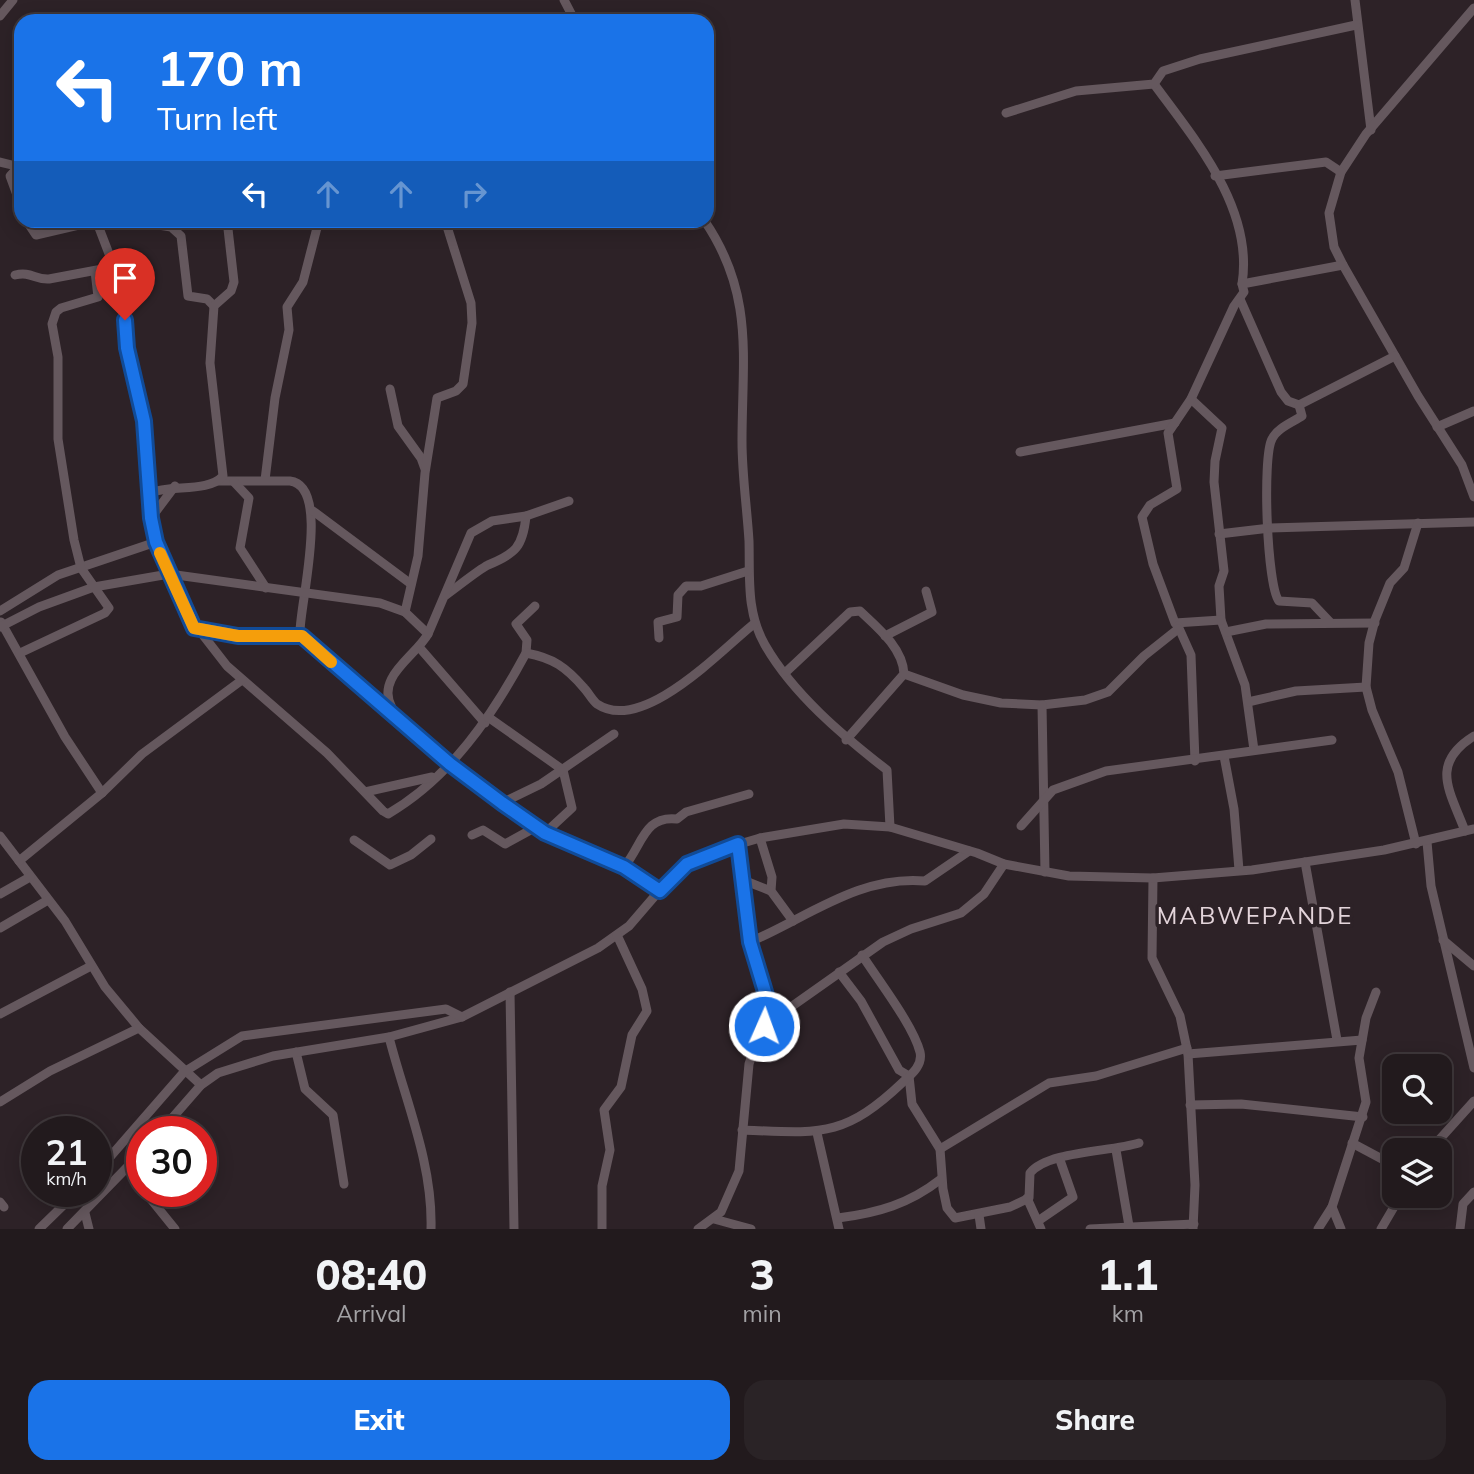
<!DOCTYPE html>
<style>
:root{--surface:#221a1d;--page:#2a2326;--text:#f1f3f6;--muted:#a2a1a4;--line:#3f383b;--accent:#1a73e8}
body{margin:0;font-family:Mulish,sans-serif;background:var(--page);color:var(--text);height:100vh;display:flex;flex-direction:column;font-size:26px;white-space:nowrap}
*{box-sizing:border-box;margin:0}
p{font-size:23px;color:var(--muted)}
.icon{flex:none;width:38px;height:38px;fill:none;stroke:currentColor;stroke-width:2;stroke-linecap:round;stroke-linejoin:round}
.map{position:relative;height:1229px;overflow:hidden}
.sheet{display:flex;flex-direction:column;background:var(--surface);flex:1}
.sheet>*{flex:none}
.guide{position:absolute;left:14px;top:14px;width:700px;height:214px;border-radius:21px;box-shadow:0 4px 18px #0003,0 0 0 2px var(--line);background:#1a73e8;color:#fff;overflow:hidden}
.buttons{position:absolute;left:1382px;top:1054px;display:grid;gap:14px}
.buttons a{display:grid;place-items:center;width:70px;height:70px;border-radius:14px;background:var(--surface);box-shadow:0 4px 18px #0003,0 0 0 2px var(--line);font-size:35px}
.speed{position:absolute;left:21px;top:1116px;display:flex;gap:14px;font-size:35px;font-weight:700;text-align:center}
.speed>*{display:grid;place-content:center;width:91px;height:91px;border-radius:50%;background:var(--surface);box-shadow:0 4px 18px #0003,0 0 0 2px var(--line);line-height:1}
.speed small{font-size:18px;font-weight:400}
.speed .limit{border:10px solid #d22;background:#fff;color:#111}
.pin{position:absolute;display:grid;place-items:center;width:60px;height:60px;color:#fff;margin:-72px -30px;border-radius:50% 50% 50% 0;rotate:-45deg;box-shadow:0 0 7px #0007}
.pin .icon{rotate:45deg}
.me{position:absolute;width:77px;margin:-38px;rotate:2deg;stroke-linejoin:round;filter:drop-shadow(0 0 5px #0008)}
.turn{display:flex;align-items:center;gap:24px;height:147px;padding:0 28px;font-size:32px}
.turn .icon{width:91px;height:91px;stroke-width:2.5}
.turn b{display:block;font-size:49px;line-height:60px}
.lanes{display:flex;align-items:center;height:66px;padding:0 28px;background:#0003;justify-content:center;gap:35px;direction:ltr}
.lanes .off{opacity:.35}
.eta{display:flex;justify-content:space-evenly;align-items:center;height:119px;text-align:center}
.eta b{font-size:42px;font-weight:800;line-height:49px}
.primary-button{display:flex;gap:14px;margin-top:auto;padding:14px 28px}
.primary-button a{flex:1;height:80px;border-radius:21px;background:var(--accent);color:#fff;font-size:28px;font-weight:800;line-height:80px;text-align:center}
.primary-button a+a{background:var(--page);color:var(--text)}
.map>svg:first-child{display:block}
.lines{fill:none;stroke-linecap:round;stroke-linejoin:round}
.minor{stroke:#65585e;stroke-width:9}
.route-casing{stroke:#114b97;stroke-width:18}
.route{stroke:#1a73e8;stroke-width:12}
.slow{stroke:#f59e0b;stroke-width:12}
.labels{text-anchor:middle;stroke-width:7;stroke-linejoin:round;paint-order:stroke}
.quarter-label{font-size:24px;letter-spacing:2px;fill:#e3d4da;stroke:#2d2227}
</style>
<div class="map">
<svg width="1474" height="1229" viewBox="0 0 1474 1229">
<rect width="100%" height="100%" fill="#2d2227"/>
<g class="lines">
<!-- minor -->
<g class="minor">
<polyline points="564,0 575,21"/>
<polyline points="1355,0 1371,130"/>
<polyline points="1474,8 1366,134 1341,172 1329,213 1334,247 1343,265 1418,396 1462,465 1474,497"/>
<polyline points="0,16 13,0"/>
<path d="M1154 84C1196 141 1254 209 1242 284"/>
<polyline points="1006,113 1076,91 1154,84 1163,71 1200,59 1356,25"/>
<polyline points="0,162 16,166"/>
<polyline points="21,164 10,176 21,206"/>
<polyline points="1215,176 1326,162 1341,172"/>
<polyline points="26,220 36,235 96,221"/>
<path d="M96 220 111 259 124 309 127 348 144 421 151 518 156 542 185 612 227 666 327 753 383 811 388 814C451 777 492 716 526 653L527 640 516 624 535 606"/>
<path d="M704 220C755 294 742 358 742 441 742 475 747 508 749 541 750 577 746 612 765 645 793 694 843 736 887 770L890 827"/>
<polyline points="146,223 171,227 181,236 188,296 207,299 214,306"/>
<path d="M15 275C31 271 35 280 49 279L113 267"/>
<polyline points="1240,299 1281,392 1288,401 1299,405 1395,356"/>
<polyline points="390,389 398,426 421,458 425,469"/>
<polyline points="1191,399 1222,428 1215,461 1214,482 1224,571 1219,586 1221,620 1245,685 1254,750"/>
<path d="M1299 405 1302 416C1293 422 1277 428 1272 439 1262 457 1267 587 1279 601L1312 603 1330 622"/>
<polyline points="1437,427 1474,411"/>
<polyline points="1020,452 1175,423"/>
<polyline points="265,480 275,398 289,330 287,307 303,282 319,220"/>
<path d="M218 481H290C331 486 300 602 300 632L307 642 394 713 450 764 502 803 545 833 624 867 660 891"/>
<polyline points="234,482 249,498 240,548 266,588"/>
<path d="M150 493C171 484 208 493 223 476L210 363 214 306 231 291 234 282 227 220"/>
<polyline points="313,511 411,584"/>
<polyline points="151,518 175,486"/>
<polyline points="1219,534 1270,528 1474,522"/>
<path d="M446 595C456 588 478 570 488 565 515 554 523 547 526 516"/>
<polyline points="0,611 58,575 156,542"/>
<polyline points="1221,620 1175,623 1153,564 1142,517 1150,505 1177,489 1168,433 1191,399 1234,306 1244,292 1242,284 1343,265"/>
<polyline points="1,622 65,737 102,793"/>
<polyline points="1178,626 1191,655 1195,761"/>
<polyline points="0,627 39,607 94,587 169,574 380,603 405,612"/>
<polyline points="194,627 238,636 302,636"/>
<polyline points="1226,632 1266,624 1375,623"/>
<polyline points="428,634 471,533 492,521 526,516 569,501"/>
<polyline points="885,636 932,612 926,591"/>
<polyline points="659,638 658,622 677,617 678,595 686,586 701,586 748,571"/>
<polyline points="419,647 485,723"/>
<polyline points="20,653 105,613 109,608 81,568 74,540 58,439 58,357 52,324 56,312 61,308 98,297 95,271"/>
<path d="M526 653C553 658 566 667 584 688 588 692 592 700 597 704 643 735 723 648 755 623"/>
<path d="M786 672 850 612 860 611C877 627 903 648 904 674L846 740"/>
<polyline points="904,674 963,695 1001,703 1042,705 1085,700 1108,692 1144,656 1178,629"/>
<polyline points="1248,702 1296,691 1366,687"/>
<polyline points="1042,705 1045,872"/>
<path d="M392 708C375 677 415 657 428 634L405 612 418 556 425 473 437 398 456 391 463 384 472 323 471 303 445 220"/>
<polyline points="488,717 563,770 572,808 545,833"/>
<polyline points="1224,756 1234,809 1239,870"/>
<polyline points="365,792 432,777"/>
<polyline points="502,803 541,784 614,734"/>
<polyline points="1021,826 1053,790 1106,771 1332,740"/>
<path d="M1465 831C1450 791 1429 764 1474 736"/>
<polyline points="472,835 483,830 505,844 536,827"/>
<polyline points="0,836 65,921 105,987 139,1028 201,1085"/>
<polyline points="760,838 772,877 771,891 793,921"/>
<polyline points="354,840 390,865 411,855 431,839"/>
<polyline points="1427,842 1431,886 1474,1068"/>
<polyline points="1416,844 1398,772 1372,710 1366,687 1369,643 1375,620 1390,583 1404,568 1418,523"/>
<polyline points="19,861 102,793 142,754 242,680"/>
<polyline points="1305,862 1337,1040"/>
<path d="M624 867C642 846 644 815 677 819L686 812 749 794"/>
<polyline points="1153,878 1152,958 1180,1016 1188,1054 1195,1185 1193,1229"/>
<polyline points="743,880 771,891"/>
<polyline points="0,894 30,877"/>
<polyline points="0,928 48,900"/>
<polyline points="1443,940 1474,966"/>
<path d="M750 942C808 917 860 875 925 881L969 851"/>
<path d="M839 972 861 1001 899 1070 909 1076 912 1104 940 1149 943 1189 947 1208 955 1218 1010 1207 1029 1198 1030 1173C1048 1151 1110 1152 1139 1143"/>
<polyline points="510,992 514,1229"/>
<polyline points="0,1014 91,966"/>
<polyline points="764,1026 883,942 911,929 961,913 984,894 1004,864"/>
<path d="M389 1037C405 1100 433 1163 431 1229"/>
<polyline points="296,1052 305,1089 333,1115 344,1184"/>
<polyline points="1188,1054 1362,1040"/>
<polyline points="0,1102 50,1071 139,1028"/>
<polyline points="1190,1105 1241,1104 1363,1117"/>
<path d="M742 1130C819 1133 843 1139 903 1082 912 1074 923 1065 920 1052 913 1025 878 980 862 955"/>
<polyline points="160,1132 201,1085 218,1073 273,1056 389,1037 462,1017 598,948 629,926 666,883 687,864 709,853 760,838 844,824 890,827 977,853 1004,864 1069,876 1153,878 1252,870 1384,850 1474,829"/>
<polyline points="817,1133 839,1229"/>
<polyline points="1352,1143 1395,1166"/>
<polyline points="940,1149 1049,1083 1096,1076 1187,1048"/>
<polyline points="1116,1150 1129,1226"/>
<polyline points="1430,1150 1474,1101"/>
<polyline points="127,1168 142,1187"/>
<polyline points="96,1173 184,1072 242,1036 446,1009 462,1017"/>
<polyline points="145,1192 175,1229"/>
<polyline points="1027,1198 1041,1229"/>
<polyline points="0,1202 4,1207"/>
<polyline points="85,1213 89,1229"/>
<polyline points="979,1215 981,1229"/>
<path d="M838 1218C878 1213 909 1204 941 1179"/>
<polyline points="714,1219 751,1229"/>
<polyline points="1038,1221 1073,1197 1060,1160"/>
<polyline points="39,1229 77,1192"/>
<polyline points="67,1229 142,1152"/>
<polyline points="602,1229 602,1186 610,1150 604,1110 621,1087 632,1035 647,1011 642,989 617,935"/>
<polyline points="698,1229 721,1212 739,1171 749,1064 767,1011 766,994 744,908 738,844"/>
<polyline points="1090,1229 1194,1224"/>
<polyline points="1318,1229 1332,1207"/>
<polyline points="1341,1229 1332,1207 1366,1102 1359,1058 1366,1018 1376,992"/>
<polyline points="1381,1229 1401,1195"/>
<polyline points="1460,1229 1463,1204 1474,1192"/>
</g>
</g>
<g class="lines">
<defs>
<polyline id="route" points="125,320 127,348 144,421 151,518 156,542 194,628 238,636 302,636 450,764 502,803 545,833 624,867 660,891 687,864 738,844 750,942 766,995 764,1026"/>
</defs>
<!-- route casing -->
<use href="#route" class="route-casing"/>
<!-- route -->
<use href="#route" class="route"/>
<!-- slow -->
<polyline class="slow" points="160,553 194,628 238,636 302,636 331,662"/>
</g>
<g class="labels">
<!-- quarter labels -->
<g class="quarter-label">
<text x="1255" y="924">MABWEPANDE</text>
</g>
</g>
</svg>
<div class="buttons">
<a><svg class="icon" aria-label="search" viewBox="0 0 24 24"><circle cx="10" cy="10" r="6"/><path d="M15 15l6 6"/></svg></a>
<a><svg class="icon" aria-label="layers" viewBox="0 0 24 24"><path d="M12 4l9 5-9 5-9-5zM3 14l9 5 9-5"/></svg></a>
</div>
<div class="speed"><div>21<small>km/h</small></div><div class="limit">30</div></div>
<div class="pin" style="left:125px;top:320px;background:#d93025"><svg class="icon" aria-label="arrive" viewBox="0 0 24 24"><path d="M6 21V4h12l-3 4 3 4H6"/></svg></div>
<svg class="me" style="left:764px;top:1026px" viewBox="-20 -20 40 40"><circle r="17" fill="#1a73e8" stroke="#fff" stroke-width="3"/><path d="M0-11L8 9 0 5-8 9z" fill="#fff"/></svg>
<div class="guide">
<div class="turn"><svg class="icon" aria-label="left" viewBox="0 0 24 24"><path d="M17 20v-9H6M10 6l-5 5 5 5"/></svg><div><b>170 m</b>Turn left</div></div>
<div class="lanes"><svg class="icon" aria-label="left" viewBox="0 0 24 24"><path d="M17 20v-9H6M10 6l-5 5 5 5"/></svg><svg class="icon off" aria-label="ahead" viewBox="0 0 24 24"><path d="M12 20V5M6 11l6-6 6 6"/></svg><svg class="icon off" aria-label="ahead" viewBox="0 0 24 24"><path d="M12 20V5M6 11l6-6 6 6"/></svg><svg class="icon off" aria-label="right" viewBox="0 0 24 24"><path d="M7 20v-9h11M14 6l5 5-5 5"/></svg></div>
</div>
</div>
<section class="sheet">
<div class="eta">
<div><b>08:40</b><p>Arrival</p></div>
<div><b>3</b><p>min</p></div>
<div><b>1.1</b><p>km</p></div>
</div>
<div class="primary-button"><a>Exit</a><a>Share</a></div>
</section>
